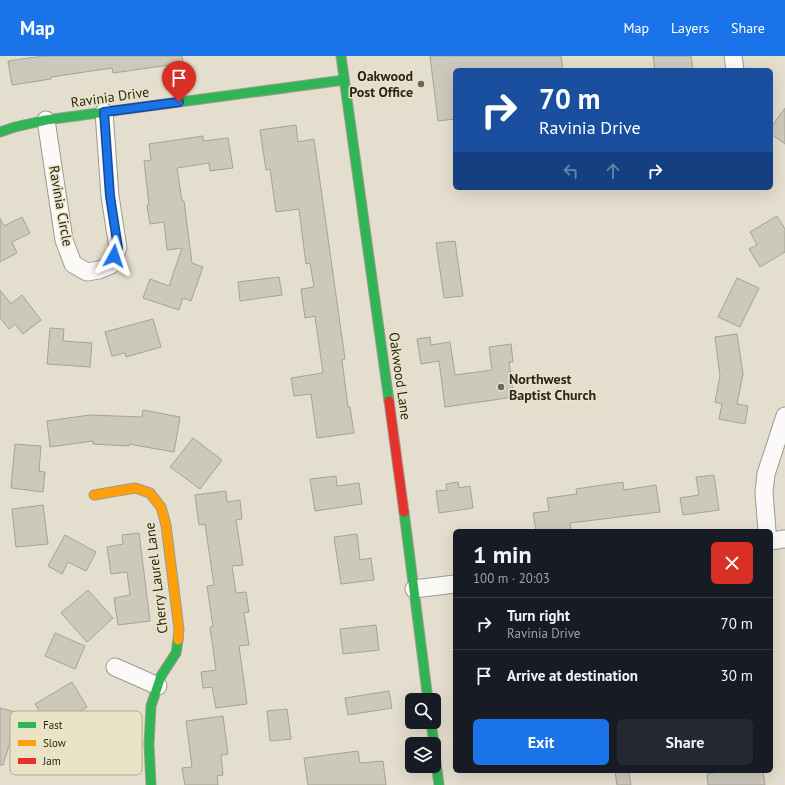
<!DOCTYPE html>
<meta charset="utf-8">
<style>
:root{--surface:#171b24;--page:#242831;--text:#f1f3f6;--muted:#9ea1a6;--line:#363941;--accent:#1a73e8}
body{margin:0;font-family:"PT Sans",sans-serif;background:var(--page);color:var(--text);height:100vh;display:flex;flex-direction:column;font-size:15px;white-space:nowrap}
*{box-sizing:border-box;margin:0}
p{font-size:13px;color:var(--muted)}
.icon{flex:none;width:22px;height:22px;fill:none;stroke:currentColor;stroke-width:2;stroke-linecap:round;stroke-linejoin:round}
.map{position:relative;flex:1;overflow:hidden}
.sheet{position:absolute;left:453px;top:473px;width:320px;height:244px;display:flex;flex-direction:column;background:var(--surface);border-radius:6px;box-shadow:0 4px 16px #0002}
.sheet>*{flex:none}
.banner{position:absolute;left:453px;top:12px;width:320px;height:122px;border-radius:6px;box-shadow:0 4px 16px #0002;background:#1a4fa0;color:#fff;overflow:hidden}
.tools{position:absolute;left:405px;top:637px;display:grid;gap:8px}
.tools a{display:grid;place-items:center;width:36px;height:36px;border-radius:6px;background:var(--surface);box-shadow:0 4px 16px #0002;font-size:20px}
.pin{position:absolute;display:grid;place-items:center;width:34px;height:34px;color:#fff;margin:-41px -17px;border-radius:50% 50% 50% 0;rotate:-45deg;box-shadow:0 0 4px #0007}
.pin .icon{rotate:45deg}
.me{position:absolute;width:44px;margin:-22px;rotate:5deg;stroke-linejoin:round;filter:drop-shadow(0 0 3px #0008)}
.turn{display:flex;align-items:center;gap:14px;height:84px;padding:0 20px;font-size:18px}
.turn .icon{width:52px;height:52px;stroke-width:2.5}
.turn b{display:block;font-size:28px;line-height:34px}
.lanes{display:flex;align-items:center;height:38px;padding:0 20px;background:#0003;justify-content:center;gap:20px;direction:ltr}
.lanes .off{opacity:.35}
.round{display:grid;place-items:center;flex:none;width:42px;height:42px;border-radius:6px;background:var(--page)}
.overview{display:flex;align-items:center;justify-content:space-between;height:68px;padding:0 20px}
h1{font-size:24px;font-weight:800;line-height:30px}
.button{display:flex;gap:8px;margin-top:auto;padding:8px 20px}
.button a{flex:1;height:46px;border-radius:6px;background:var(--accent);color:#fff;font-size:16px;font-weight:800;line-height:46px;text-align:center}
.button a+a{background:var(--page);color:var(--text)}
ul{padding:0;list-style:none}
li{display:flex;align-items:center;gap:12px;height:52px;padding:0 20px;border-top:1px solid var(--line)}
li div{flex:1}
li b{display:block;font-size:15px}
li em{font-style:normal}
header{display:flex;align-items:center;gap:24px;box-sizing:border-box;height:56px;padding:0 20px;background:var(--accent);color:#fff}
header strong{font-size:19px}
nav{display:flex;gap:22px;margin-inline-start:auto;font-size:14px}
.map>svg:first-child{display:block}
.building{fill:#ccc8bc;stroke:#a6a396}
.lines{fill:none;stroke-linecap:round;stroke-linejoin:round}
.street-casing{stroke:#9e9a8f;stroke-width:19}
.fast-casing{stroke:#9e9a8f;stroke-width:11}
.slow-casing{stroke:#9e9a8f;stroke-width:11}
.jam-casing{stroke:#9e9a8f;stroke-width:11}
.street{stroke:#fbfaf8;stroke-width:17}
.fast{stroke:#30b455;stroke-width:9}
.slow{stroke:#ff9f0a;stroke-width:9}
.jam{stroke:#e5322d;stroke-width:9}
.route-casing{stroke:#114b97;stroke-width:10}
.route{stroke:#1a73e8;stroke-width:7}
.poi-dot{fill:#6a665a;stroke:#ebe3c6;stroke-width:1.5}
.labels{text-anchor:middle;stroke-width:3;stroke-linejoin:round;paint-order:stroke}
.poi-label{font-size:14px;font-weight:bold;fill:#29261b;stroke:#ebe3c6;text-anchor:end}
.street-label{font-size:14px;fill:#29261b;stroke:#ebe3c6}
.key{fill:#ebe3c6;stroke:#b1aa93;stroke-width:1}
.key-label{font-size:11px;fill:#29261b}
</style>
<header>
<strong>Map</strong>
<nav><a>Map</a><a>Layers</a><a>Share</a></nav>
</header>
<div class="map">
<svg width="785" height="729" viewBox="0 0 785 729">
<rect width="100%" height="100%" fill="#e3dece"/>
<!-- building -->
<g class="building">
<polygon points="43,0 182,0 183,7 113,17 112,12 51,21 51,23 12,29 8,5"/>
<polygon points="430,0 561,0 563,14 455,14 455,63 438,65"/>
<polygon points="653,0 691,0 693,14 655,14"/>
<polygon points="785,52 785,88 771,78 771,71"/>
<polygon points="296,69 298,86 314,83 345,303 342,304 348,351 350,351 354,377 317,382 311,338 294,340 291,322 323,317 315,260 305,262 301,233 314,231 310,207 306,208 299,153 276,156 270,113 266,114 260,74"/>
<polygon points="203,80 203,85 228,82 233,112 210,115 209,107 177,112 182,145 184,145 192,207 203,211 191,245 183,242 179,254 143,242 150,223 169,230 182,192 167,194 164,166 150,168 147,149 149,149 144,105 151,104 149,88"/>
<polygon points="777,160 785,173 785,196 760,211 749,193 757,189 750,176"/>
<polygon points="22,161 30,177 12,186 17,197 0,206 0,162 4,170"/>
<polygon points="455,185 463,240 444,242 436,187"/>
<polygon points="279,221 282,239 240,245 238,226"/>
<polygon points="737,222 759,232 740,271 718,261"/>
<polygon points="0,234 11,248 22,239 41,264 23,278 15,268 9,273 0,262"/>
<polygon points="153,263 161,291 126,301 125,297 112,300 105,276"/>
<polygon points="50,272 64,273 63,285 92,287 90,311 47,308"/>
<polygon points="737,278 743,318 737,348 748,350 745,368 719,363 722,348 715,346 720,320 715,281"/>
<polygon points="430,281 431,289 450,286 455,319 492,314 489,291 511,288 513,306 509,306 514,341 445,351 439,305 421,308 417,283"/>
<polygon points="143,354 180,361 174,396 129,388 129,390 93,388 93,385 50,391 47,365 90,359 142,361"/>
<polygon points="193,382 222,404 200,433 170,411"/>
<polygon points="15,388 41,390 39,415 45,416 43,436 11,432"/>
<polygon points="714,419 719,454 683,459 680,442 699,439 696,421"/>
<polygon points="336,420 337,430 359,427 362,448 315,455 310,423"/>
<polygon points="458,426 459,432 470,430 473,452 439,457 436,435 447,434 446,428"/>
<polygon points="623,426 624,434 656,429 660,456 570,467 571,473 560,475 536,475 533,457 549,455 547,442 577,438 576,433"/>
<polygon points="226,435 227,446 240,444 242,463 236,464 243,509 232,510 236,537 246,536 249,556 244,557 249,589 239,590 247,648 216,652 212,631 203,632 201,616 216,614 210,571 213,571 207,530 214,529 205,468 199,469 195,439"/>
<polygon points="43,449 48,488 16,491 12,453"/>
<polygon points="139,477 150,565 118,569 114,542 130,539 127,516 111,518 107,491 123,488 122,479"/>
<polygon points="357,478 360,504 371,502 374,524 341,528 334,481"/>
<polygon points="65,479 96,496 86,515 68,506 62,518 48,510"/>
<polygon points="88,534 113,562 87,586 61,557"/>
<polygon points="376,569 379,594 343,598 340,573"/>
<polygon points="55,577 85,590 75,613 45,600"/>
<polygon points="72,626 87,651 50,673 35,648"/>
<polygon points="389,635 392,652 348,659 345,642"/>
<polygon points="0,652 19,657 3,709 0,709"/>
<polygon points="287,653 291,683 270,685 267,655"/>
<polygon points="223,660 228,698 221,699 223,719 217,720 218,729 185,729 182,712 192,711 186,665"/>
<polygon points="358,695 360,707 383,705 386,729 308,729 304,702"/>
<polygon points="615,715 629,715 631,729 617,729"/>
<polygon points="726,715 763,715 765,729 708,729 707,718"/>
</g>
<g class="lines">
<defs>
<g id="street">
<polyline points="733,0 735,14"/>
<polyline points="46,64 64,184 73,208 87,216 99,214 111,209 118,192 110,140 104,56"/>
<polyline points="767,475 764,436 766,418 785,360"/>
<polyline points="771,485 785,483"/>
<polyline points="414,533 455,528"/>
<polyline points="115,611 158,630"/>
</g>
<g id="fast">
<polyline points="341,0 389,345"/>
<polyline points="0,76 15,71 46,64 344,24"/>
<polyline points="404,456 428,644"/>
<polyline points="431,666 434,688"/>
<polyline points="434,692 439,729"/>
<polyline points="151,729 149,688 151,650 161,620 176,597 178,584"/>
</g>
<polyline id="slow" points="94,439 135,432 150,437 161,451 166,469 179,573 178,584"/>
<polyline id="jam" points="389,345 404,456"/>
</defs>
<!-- street casing -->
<use href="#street" class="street-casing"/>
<!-- fast casing -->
<use href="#fast" class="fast-casing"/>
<!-- slow casing -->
<use href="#slow" class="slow-casing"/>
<!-- jam casing -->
<use href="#jam" class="jam-casing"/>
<!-- street -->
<use href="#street" class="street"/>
<!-- fast -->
<use href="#fast" class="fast"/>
<!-- slow -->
<use href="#slow" class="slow"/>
<!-- jam -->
<use href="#jam" class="jam"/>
</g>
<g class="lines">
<defs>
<polyline id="route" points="114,200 118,192 110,140 104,56 179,46"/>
</defs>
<!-- route casing -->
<use href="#route" class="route-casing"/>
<!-- route -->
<use href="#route" class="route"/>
</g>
<!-- markers -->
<g class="poi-dot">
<circle cx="421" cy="28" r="4"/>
<circle cx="501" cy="331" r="4"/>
</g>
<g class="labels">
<!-- poi labels -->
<g class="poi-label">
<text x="413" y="25">Oakwood<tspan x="413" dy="16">Post Office</tspan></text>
<text x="509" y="328" text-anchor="start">Northwest<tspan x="509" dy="16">Baptist Church</tspan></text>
</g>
<!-- street labels -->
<g class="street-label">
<text transform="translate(110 41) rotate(-8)" y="5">Ravinia Drive</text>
<text transform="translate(61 150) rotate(80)" y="5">Ravinia Circle</text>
<text transform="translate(400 320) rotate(82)" y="5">Oakwood Lane</text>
<text transform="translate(156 522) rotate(-97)" y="5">Cherry Laurel Lane</text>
</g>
</g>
<!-- legend -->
<rect x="10" y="655" width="132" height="64" rx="6" class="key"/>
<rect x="18" y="666" width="18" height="6" fill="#30b455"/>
<rect x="18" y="684" width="18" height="6" fill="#ff9f0a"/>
<rect x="18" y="702" width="18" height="6" fill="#e5322d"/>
<g class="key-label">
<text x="43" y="673">Fast</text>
<text x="43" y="691">Slow</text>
<text x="43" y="709">Jam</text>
</g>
</svg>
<div class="tools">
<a><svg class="icon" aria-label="search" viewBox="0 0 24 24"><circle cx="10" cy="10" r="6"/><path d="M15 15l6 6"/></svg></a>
<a><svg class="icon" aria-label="layers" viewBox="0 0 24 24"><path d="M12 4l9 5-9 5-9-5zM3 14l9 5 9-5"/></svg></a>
</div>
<div class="pin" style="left:179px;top:46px;background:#d93025"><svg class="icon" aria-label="arrive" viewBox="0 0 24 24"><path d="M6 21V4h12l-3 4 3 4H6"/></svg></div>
<svg class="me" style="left:114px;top:200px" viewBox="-20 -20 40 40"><path d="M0-17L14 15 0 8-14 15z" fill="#1a73e8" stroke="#fff" stroke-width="4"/></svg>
<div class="banner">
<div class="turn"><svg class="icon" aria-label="right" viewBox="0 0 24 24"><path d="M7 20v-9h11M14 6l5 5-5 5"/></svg><div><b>70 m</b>Ravinia Drive</div></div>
<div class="lanes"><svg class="icon off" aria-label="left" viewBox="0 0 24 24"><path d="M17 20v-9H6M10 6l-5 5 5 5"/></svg><svg class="icon off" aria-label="ahead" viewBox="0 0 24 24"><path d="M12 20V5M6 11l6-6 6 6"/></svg><svg class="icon" aria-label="right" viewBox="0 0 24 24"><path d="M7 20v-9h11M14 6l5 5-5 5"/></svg></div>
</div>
<section class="sheet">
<div class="overview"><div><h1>1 min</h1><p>100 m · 20:03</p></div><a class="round" style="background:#d93025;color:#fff"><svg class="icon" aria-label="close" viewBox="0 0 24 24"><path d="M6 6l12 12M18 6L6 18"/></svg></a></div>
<ul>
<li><svg class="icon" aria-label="right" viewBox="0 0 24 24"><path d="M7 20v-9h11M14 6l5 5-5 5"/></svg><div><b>Turn right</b><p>Ravinia Drive</p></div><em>70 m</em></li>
<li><svg class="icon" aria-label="arrive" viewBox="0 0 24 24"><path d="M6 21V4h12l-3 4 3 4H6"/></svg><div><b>Arrive at destination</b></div><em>30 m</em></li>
</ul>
<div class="button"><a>Exit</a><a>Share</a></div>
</section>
</div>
